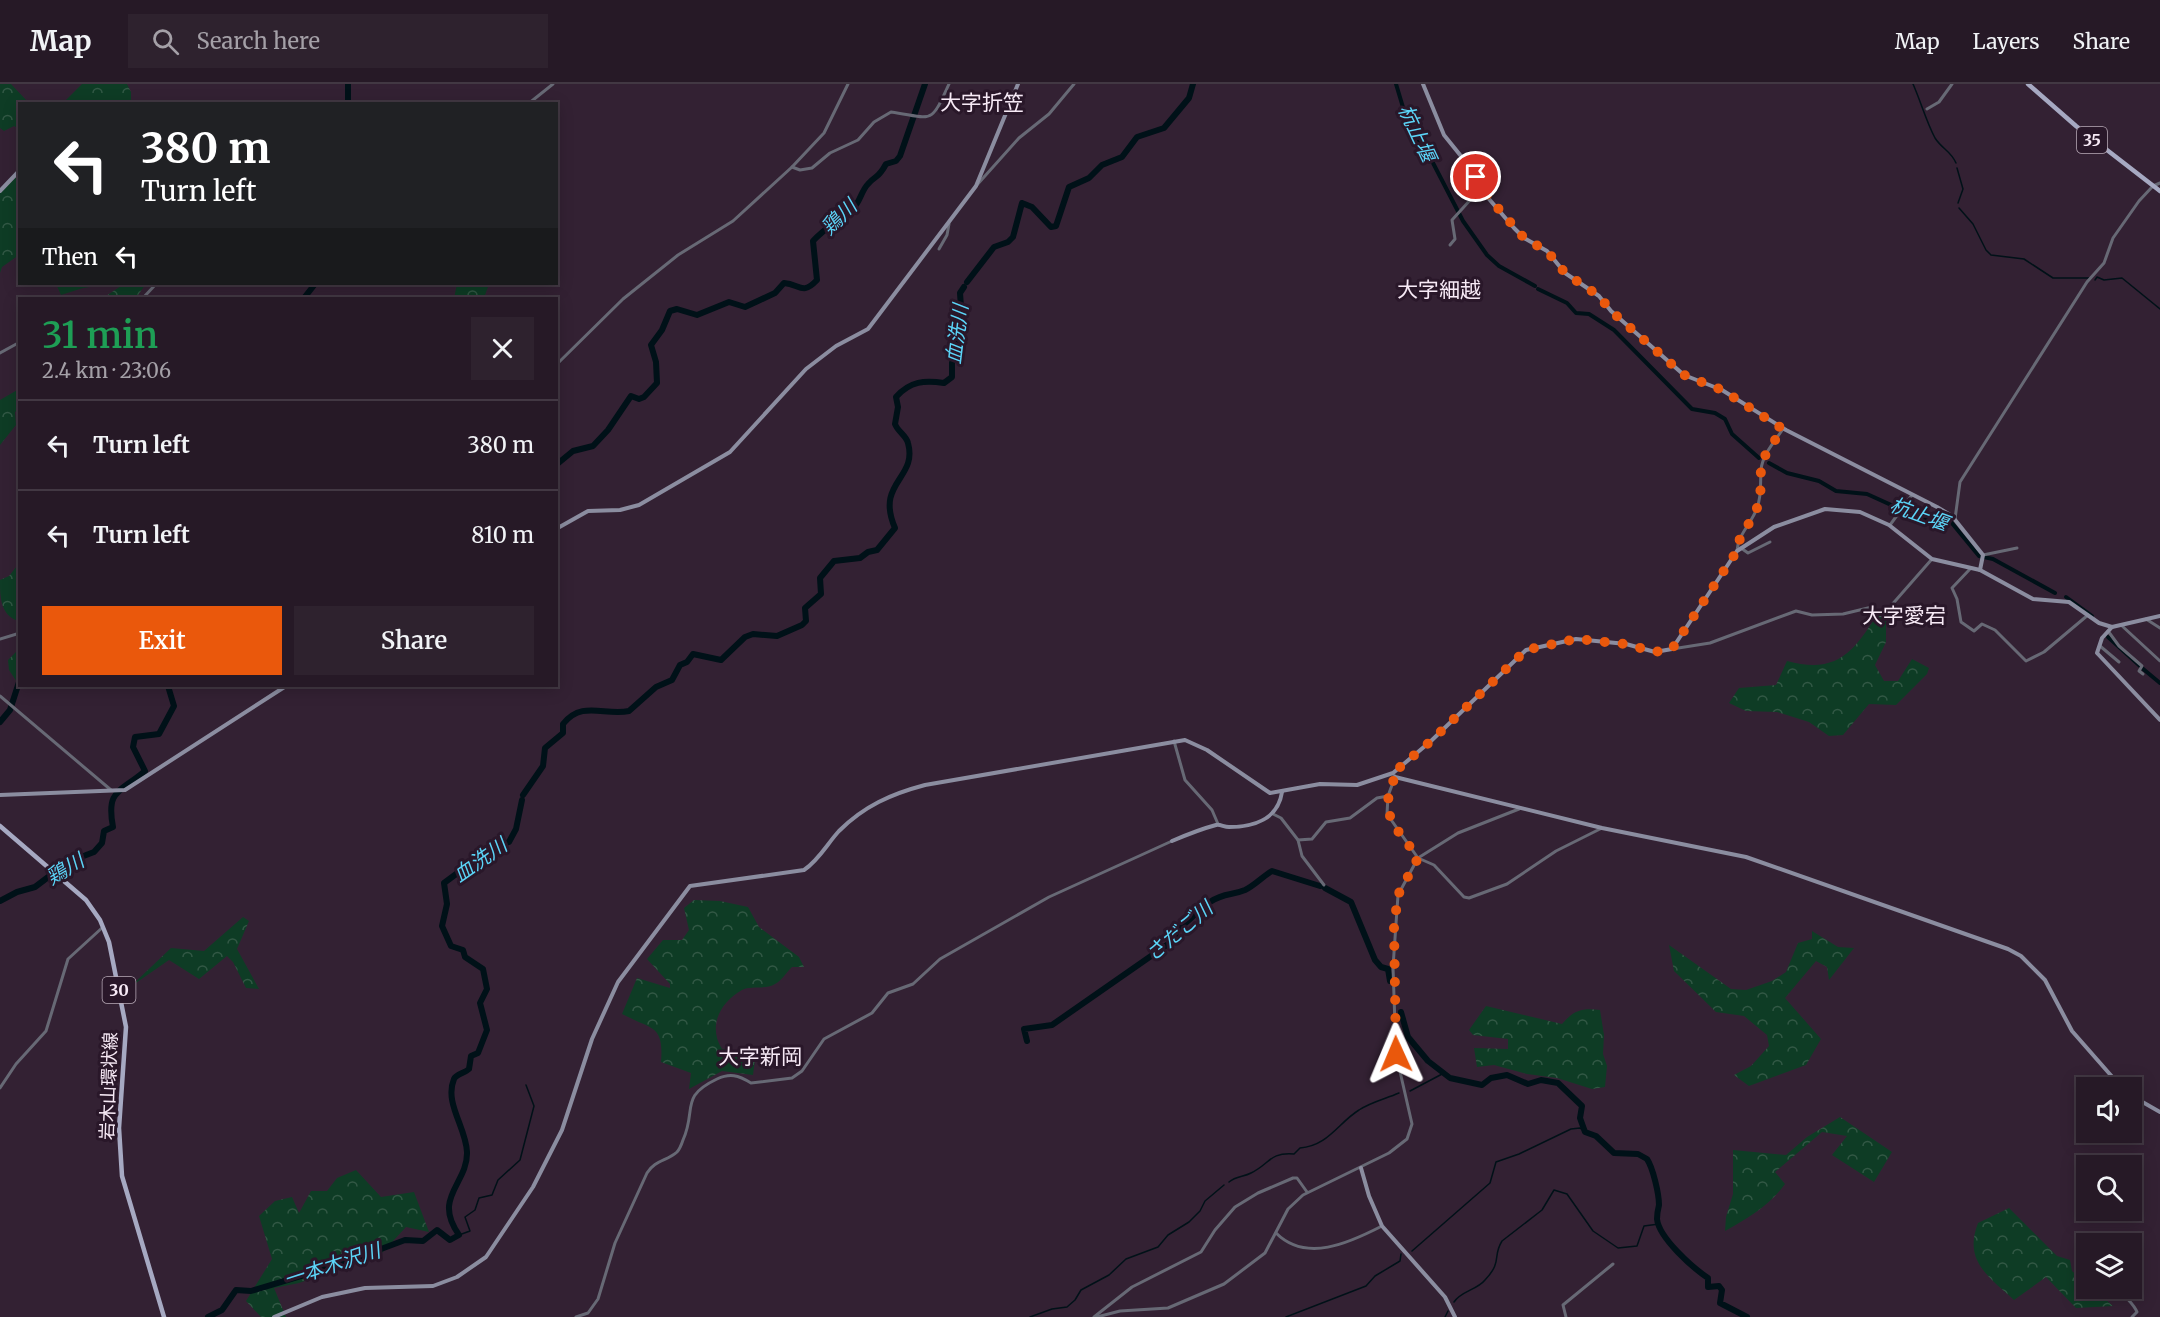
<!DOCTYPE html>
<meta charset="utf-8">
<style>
:root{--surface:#261926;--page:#2e222e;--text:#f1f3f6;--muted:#a4a0a7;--line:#423843;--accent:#ea580c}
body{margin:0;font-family:Merriweather,"Noto Sans JP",serif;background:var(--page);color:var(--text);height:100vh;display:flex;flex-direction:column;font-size:22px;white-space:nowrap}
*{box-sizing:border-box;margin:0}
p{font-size:20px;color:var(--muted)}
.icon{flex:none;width:33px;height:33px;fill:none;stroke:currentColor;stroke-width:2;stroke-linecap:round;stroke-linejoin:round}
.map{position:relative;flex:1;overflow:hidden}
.drawer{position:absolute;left:18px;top:213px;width:540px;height:390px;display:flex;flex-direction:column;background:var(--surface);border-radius:0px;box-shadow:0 3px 15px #0003,0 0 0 2px var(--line)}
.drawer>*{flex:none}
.banner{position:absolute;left:18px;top:18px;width:540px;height:183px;border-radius:0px;box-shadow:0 3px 15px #0003,0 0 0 2px var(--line);background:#202124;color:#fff;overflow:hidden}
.fabs{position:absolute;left:2076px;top:993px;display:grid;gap:12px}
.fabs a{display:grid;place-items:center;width:66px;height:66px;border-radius:0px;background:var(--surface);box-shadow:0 3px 15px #0003,0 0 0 2px var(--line);font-size:30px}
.pin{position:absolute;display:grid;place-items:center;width:51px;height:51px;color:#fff;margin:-26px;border:3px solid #fff;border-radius:50%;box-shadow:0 2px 6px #0007}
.me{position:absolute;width:66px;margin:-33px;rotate:359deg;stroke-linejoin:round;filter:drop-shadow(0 0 4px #0008)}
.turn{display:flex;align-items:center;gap:21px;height:126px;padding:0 24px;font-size:27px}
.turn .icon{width:78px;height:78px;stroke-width:2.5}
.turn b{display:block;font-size:42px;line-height:51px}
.then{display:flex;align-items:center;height:57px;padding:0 24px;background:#0003;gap:12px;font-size:22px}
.round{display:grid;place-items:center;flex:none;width:63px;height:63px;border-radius:0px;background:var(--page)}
.head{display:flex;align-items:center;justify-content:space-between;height:102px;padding:0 24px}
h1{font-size:36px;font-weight:600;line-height:45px;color:#1e9e55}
.primary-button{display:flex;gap:12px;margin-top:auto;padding:12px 24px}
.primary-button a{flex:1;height:69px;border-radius:0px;background:var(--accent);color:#fff;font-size:24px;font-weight:600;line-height:69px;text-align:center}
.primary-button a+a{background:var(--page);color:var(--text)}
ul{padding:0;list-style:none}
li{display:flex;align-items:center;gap:18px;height:90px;padding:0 24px;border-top:2px solid var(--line)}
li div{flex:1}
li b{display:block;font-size:22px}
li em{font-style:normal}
header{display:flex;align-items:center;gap:36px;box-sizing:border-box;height:84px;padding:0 30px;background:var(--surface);border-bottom:2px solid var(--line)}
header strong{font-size:28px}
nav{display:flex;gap:33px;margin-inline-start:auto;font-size:21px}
.search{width:420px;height:54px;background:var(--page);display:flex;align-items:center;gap:15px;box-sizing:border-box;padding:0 21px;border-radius:0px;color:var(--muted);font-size:22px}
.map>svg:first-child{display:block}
.forest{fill:url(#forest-crowns)}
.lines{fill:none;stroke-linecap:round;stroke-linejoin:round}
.stream{stroke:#001118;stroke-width:1.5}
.canal{stroke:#001118;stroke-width:4}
.river{stroke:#001118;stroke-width:6}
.street{stroke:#676975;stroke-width:3}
.secondary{stroke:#8b8da0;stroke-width:4}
.primary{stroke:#a6a9c2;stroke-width:4.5}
.route{stroke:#ea580c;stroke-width:10;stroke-dasharray:0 18}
.labels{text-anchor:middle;stroke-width:6;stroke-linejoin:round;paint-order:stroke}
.shield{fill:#291729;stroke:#b9abb8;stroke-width:1.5}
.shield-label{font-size:16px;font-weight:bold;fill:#f7eaf6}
.street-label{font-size:18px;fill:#f7eaf6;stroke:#291729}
.water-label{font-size:20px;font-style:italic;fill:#5bd4f7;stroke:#291729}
.quarter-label{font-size:21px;fill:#f7eaf6;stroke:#291729}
</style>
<header>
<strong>Map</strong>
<div class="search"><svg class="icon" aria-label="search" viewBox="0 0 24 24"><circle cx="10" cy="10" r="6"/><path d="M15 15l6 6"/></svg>Search here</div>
<nav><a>Map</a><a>Layers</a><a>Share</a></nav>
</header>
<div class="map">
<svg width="2160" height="1233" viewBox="0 0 2160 1233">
<defs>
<pattern id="forest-crowns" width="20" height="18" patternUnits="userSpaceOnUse" patternTransform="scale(1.5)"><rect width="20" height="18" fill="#0e3c25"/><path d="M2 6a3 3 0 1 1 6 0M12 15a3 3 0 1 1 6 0" fill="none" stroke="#325845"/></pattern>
</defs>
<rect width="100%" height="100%" fill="#332133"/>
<!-- forest -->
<g class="forest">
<polygon points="0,0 11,0 28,18 39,19 20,20 19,45 14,42 4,47 0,44"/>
<polygon points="82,0 127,0 131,8 131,19 63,19"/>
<polygon points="19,90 19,171 2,183 0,189 0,109"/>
<polygon points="56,200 110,200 83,204 61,211"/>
<polygon points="124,200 145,201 136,214 103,214"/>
<polygon points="457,200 489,200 484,214 454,214"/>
<polygon points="19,305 19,325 15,328 16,341 0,361 0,316"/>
<path d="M17 482H20L19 537C0 532 0 512 0 496L9 492Z"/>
<path d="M1880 526H1886V558L1875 581 1884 597H1898L1912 575 1929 584 1927 590 1896 621 1869 620 1843 651 1829 652 1809 638 1777 628 1746 627 1729 619 1739 604 1776 601 1787 577C1839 591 1855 566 1880 526Z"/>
<polygon points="19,565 19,601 9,586 8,576"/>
<path d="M694 816 720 817 748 823 759 843 799 873 804 883H792C786 889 781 897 775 900 766 906 751 901 742 906 719 919 708 943 722 965L756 968 753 991 722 987 689 1005 691 989 661 978C664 940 652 946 622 930L637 894 670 904V900L647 875 663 856H682L689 846 684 824Z"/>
<polygon points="243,833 249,837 237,865 259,905 246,904 233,878 227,872 199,895 169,876 130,903 171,864 204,867"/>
<polygon points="1812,847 1838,863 1854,864 1829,896 1827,883 1816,877 1785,914 1821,955 1806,981 1749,1002 1734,991 1751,982 1769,962 1767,951 1744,932 1716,928 1674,887 1669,861 1731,905 1746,906 1772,897 1786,888 1798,859 1812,855"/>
<path d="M1486 922 1562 940C1574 926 1582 924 1600 926L1604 951 1603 970 1607 982 1605 1003 1592 1005 1557 994 1527 990 1494 981 1477 983 1474 964 1508 965V955L1473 951 1469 946Z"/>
<path d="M1840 1033 1892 1068 1874 1098 1832 1071 1847 1052 1822 1048 1775 1088 1785 1100C1770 1121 1748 1134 1725 1147L1726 1133 1733 1110V1066L1786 1071 1807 1053Z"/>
<polygon points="356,1086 381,1113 414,1108 429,1148 406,1143 381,1170 299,1199 274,1204 286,1233 261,1233 246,1217 272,1175 259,1132 275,1117 292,1113 299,1129 311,1107 327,1107 337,1094"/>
<path d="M2009 1124 2057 1172 2070 1176 2072 1187 2086 1199V1204L2094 1205 2113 1222 2076 1224 2046 1193 2014 1216C1989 1193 1963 1177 1978 1139Z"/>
</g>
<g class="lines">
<!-- stream -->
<g class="stream">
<path d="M1913 0C1921 18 1926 37 1935 54 1942 65 1951 67 1956 79"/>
<polyline points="1957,84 1963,105 1958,119"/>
<polyline points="1959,124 1973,140 1986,166 1991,171 2024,175 2053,194 2090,194"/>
<polyline points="2095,196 2097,193 2104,196 2122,194 2160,225"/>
<polyline points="1410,1007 1444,989"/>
<path d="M1229 1098C1236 1092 1244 1093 1251 1089 1270 1080 1269 1068 1294 1070L1300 1064C1328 1062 1338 1039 1359 1026 1371 1018 1385 1015 1399 1009"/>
<polyline points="459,1151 470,1147 465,1133 475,1126 479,1114 492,1111 498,1096 520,1076 534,1022 526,1001"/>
<polyline points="1412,1167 1490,1099 1496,1078 1519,1070 1571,1045 1580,1044 1585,1048"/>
<path d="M1454 1218C1461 1207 1477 1206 1485 1196 1503 1177 1492 1173 1502 1157L1542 1126 1554 1106 1567 1110 1593 1147 1618 1164 1637 1162 1644 1142 1659 1140"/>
<polyline points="1030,1233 1052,1225 1067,1223 1075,1216 1081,1206 1109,1191 1126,1175 1158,1163 1168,1151 1189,1138 1200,1127 1205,1117 1224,1101"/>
<polyline points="1286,1233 1366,1202 1375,1192 1400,1177 1401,1170"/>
<polyline points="1445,1233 1448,1227"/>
</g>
<!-- canal -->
<g class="canal">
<polyline points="1396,0 1408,40 1432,77 1463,137 1487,171 1499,182 1535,202"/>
<polyline points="1538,205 1567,219 1576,229 1589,230 1614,246 1692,325 1715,329 1725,335 1732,350 1759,374"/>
<polyline points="1769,379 1787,389 1819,397 1836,407 1867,410 1922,435 1951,438 1979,472 1993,475 2055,509"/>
<polyline points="2066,513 2092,532"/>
<polyline points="2108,553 2140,582"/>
<polyline points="2142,584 2160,599"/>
</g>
<!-- river -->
<g class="river">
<polyline points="348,20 348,0"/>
<polyline points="967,198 994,163 1008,158 1013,153 1022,119 1032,123 1051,143 1056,142 1069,103 1089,94 1102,81 1122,73 1137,53 1164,44 1189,14 1193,0"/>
<polyline points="304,214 315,200"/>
<path d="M556 381 573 367 593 362 608 346 631 312 639 315 644 313 657 299 656 278 651 261 662 246 670 227 677 225 697 231 729 218 745 223 775 209 784 199C800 200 802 212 817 196L813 157C824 145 840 135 853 124 860 119 861 107 868 100 877 90 878 95 886 80L896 77 900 72 925 0"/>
<polyline points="0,638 10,626 20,595"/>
<path d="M523 711 543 682 545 664 563 649V640C582 616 604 632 629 627L656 603 672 596 680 581 687 578 693 570 721 576 745 553 753 550 777 552 802 541 806 537 805 524 821 510 820 494 834 477 860 474 868 468 877 466 895 444C875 398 918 395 908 359 906 351 898 348 895 340L898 323 896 313C910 297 925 296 944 299L952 293V279L958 262 954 239 961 223 960 209 964 203"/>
<polyline points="1325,804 1351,818 1375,876 1381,883 1388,885 1390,897"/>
<path d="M0 817 17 808 35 803 68 778 94 768 102 759 104 747 113 743C106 706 119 709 145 687L133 663 135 653 159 650 174 622 168 602"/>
<path d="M1401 928 1408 953 1428 977 1450 994 1482 1001 1491 994 1507 991 1528 1000 1541 996 1558 999 1582 1022 1580 1034 1585 1048 1596 1052 1614 1069 1638 1070 1647 1075C1653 1084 1659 1110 1659 1121 1658 1125 1657 1130 1657 1135 1659 1154 1693 1184 1708 1194V1203L1719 1202 1722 1206 1720 1219 1747 1233"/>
<path d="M1027 957 1024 945 1052 941 1174 856 1177 845C1190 838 1197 826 1210 818 1225 808 1231 812 1245 806 1255 801 1262 793 1272 787L1320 802"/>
<path d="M208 1233 222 1226 236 1206 251 1207 341 1180 405 1156 423 1157 437 1146 450 1156 459 1151C432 1113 468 1100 467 1068 466 1043 444 1019 454 995 456 990 465 989 469 985L471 972 478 969 487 946 480 919 487 905 483 885 465 873 463 866 451 862 442 842 447 820 444 799 490 765 509 758 516 745 522 716"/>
</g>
<!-- street -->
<g class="street">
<polyline points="528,20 553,0"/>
<polyline points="1927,25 1939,18 1952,0"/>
<path d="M792 83 800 86 812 84 830 69 858 56 874 38 891 28C933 34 930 42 949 0"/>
<polyline points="976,102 1019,54 1049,30 1074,0"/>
<polyline points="1450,161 1455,155 1452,136 1482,103"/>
<polyline points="939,165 947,151 949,140"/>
<polyline points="143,214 156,200"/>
<polyline points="0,269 20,258"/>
<polyline points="556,281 623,215 678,171 733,137 792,83 824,49 848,0"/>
<polyline points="1955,435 1960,398 2087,198 2104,179 2113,154 2139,117 2153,102 2160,99"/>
<polyline points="1890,441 1912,411"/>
<polyline points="1741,464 1748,469 1770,458"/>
<path d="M1737 467C1738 450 1752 439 1757 424 1762 411 1760 400 1761 386 1762 371 1775 357 1783 345"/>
<polyline points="1983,471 2017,464"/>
<polyline points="1970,485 1952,504 1957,515 1961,538 1974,547 1982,540 1995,546 2026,577 2044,568 2088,531"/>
<polyline points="2146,535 2160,544"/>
<polyline points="2121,541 2160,577"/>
<polyline points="2108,547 2119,562 2142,582 2139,587 2143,590"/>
<polyline points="0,555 20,549"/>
<polyline points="2100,562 2119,578"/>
<polyline points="1672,565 1710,559 1796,527 1812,531 1843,530 1872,523 1882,532 1932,475"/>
<polyline points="0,612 111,706"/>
<polyline points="1174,657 1185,696 1212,726 1218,740"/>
<polyline points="1393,689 1395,693 1388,712 1387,730 1418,774 1434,781 1464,813 1469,814 1507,800 1556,767 1602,744"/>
<polyline points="1273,730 1281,734 1298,756 1302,772 1324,801"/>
<polyline points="1298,756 1312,755 1326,738 1350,734 1377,714 1388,712"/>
<polyline points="0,1004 16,980 46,947 68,875 103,843"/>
<path d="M1276 1149C1306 1179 1349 1159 1382 1142"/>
<polyline points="2096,1158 2097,1160"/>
<path d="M2120 1204C2124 1214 2133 1218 2137 1228L2132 1233"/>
<path d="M576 1233 588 1229 598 1215 615 1159 647 1089C655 1076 667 1077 677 1068 680 1065 682 1059 683 1056 697 1025 679 1013 717 995 730 989 738 991 751 999L792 994 802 987 824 955 872 929 888 909 913 900 940 875 1049 813 1172 757"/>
<polyline points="1094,1233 1132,1203 1201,1168 1215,1146 1235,1123 1258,1109 1293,1094 1297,1094 1307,1108"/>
<polyline points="1097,1233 1120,1227 1168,1224 1224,1200 1265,1169 1288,1125 1303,1111 1389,1069 1407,1055 1412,1040 1396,970 1393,883 1398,811 1418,774 1458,749 1519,725"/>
<polyline points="1566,1233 1563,1221 1613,1180"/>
</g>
<!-- secondary -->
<g class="secondary">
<polyline points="1423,0 1444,51 1469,82 1489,115 1514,144 1524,154 1547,167 1565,189 1599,212 1611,227 1684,291 1722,306 1786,346 1937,423 1952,432 1983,471 1980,486"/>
<polyline points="0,107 20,86"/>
<polyline points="556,445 588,427 620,426 639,421 730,368 806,285 836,262 868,245 976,102 1018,0"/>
<polyline points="2112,543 2102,554 2097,569 2160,636"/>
<polyline points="1395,693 1602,744 1746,773 2008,865 2021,872 2045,896 2072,947 2122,1004"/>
<polyline points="0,711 125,706 286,602"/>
<path d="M1172 757C1186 751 1201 745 1216 741 1220 740 1224 743 1229 743 1254 743 1278 735 1282 708"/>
<polyline points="2132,1012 2160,1028"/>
<polyline points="1361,1084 1369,1112 1382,1142 1445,1213 1455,1233"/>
<path d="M274 1233 322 1213 365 1204 433 1202 457 1193 486 1173 533 1103 562 1046 592 955 618 898 690 802 804 786C819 776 827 760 839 747 864 722 891 710 925 701L1185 656 1207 666 1270 709 1320 700 1357 701 1393 689 1431 657 1526 566 1576 555 1626 560 1655 568 1672 565 1737 467 1774 443 1825 425 1860 428 1889 441 1932 475 1980 486 2033 515 2069 518 2099 539 2112 543 2160 532"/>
</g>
<!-- primary -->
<g class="primary">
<polyline points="2028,0 2076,42 2160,107"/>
<polyline points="0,742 86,816 100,836 109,858 126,943 119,1044 122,1092 164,1233"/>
</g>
</g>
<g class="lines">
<!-- route -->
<path class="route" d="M1396 970 1394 843 1398 811 1418 774C1397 743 1377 732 1395 693L1393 689 1431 657 1526 566 1576 555 1626 560 1655 568 1672 565 1737 467C1738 450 1752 439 1757 424 1762 411 1760 400 1761 386 1762 371 1775 357 1783 345L1722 306 1684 291 1611 227 1599 212 1565 189 1547 167 1524 154 1490 115 1476 93"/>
</g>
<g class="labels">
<!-- shield labels -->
<g class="shield">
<rect x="2077" y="43" width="30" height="26" rx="4.5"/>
<rect x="102.5" y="893" width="33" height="26" rx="4.5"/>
</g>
<g class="shield-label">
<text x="2092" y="62">35</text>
<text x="119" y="912">30</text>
</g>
<!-- street labels -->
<g class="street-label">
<text transform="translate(109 1002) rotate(-88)" y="6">岩木山環状線</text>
</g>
<!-- water labels -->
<g class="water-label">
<text transform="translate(1417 49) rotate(65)" y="7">杭止堰</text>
<text transform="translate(839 133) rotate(-44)" y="7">鶏川</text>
<text transform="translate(957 250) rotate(-83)" y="7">血洗川</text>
<text transform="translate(1919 430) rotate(20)" y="7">杭止堰</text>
<text transform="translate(480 776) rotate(-35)" y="7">血洗川</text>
<text transform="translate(65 785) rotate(-31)" y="7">鶏川</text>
<text transform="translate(1179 847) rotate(-40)" y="7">さだご川</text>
<text transform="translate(332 1181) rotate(-18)" y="7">一本木沢川</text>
</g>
<!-- quarter labels -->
<g class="quarter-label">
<text x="982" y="26">大字折笠</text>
<text x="1439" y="213">大字細越</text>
<text x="1904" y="539">大字愛宕</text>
<text x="760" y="980">大字新岡</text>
</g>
</g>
</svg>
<div class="fabs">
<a><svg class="icon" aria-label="sound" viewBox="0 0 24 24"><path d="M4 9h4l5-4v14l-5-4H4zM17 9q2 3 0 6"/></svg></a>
<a><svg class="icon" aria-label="search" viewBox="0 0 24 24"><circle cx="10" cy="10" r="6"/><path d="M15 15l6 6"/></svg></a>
<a><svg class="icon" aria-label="layers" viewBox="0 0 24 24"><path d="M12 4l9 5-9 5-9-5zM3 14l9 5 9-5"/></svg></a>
</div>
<div class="pin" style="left:1476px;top:93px;background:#d93025"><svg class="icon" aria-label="arrive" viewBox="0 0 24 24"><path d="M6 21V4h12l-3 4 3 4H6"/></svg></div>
<svg class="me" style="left:1396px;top:970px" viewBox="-20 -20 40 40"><path d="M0-17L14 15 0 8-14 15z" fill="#ea580c" stroke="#fff" stroke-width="4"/></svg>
<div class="banner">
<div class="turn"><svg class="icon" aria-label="left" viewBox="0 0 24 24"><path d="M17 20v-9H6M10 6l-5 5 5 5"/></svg><div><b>380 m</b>Turn left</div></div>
<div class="then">Then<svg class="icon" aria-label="left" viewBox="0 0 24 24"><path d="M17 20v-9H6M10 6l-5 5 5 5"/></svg></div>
</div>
<section class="drawer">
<div class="head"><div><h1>31 min</h1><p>2.4 km · 23:06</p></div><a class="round"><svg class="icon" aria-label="close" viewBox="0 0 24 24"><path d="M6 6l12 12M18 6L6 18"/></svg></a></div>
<ul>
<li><svg class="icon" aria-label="left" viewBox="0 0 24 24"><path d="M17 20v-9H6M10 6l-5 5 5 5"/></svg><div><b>Turn left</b></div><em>380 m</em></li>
<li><svg class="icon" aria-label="left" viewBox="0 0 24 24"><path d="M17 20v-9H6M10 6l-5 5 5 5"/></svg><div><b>Turn left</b></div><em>810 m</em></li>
</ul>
<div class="primary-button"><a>Exit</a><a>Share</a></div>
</section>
</div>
